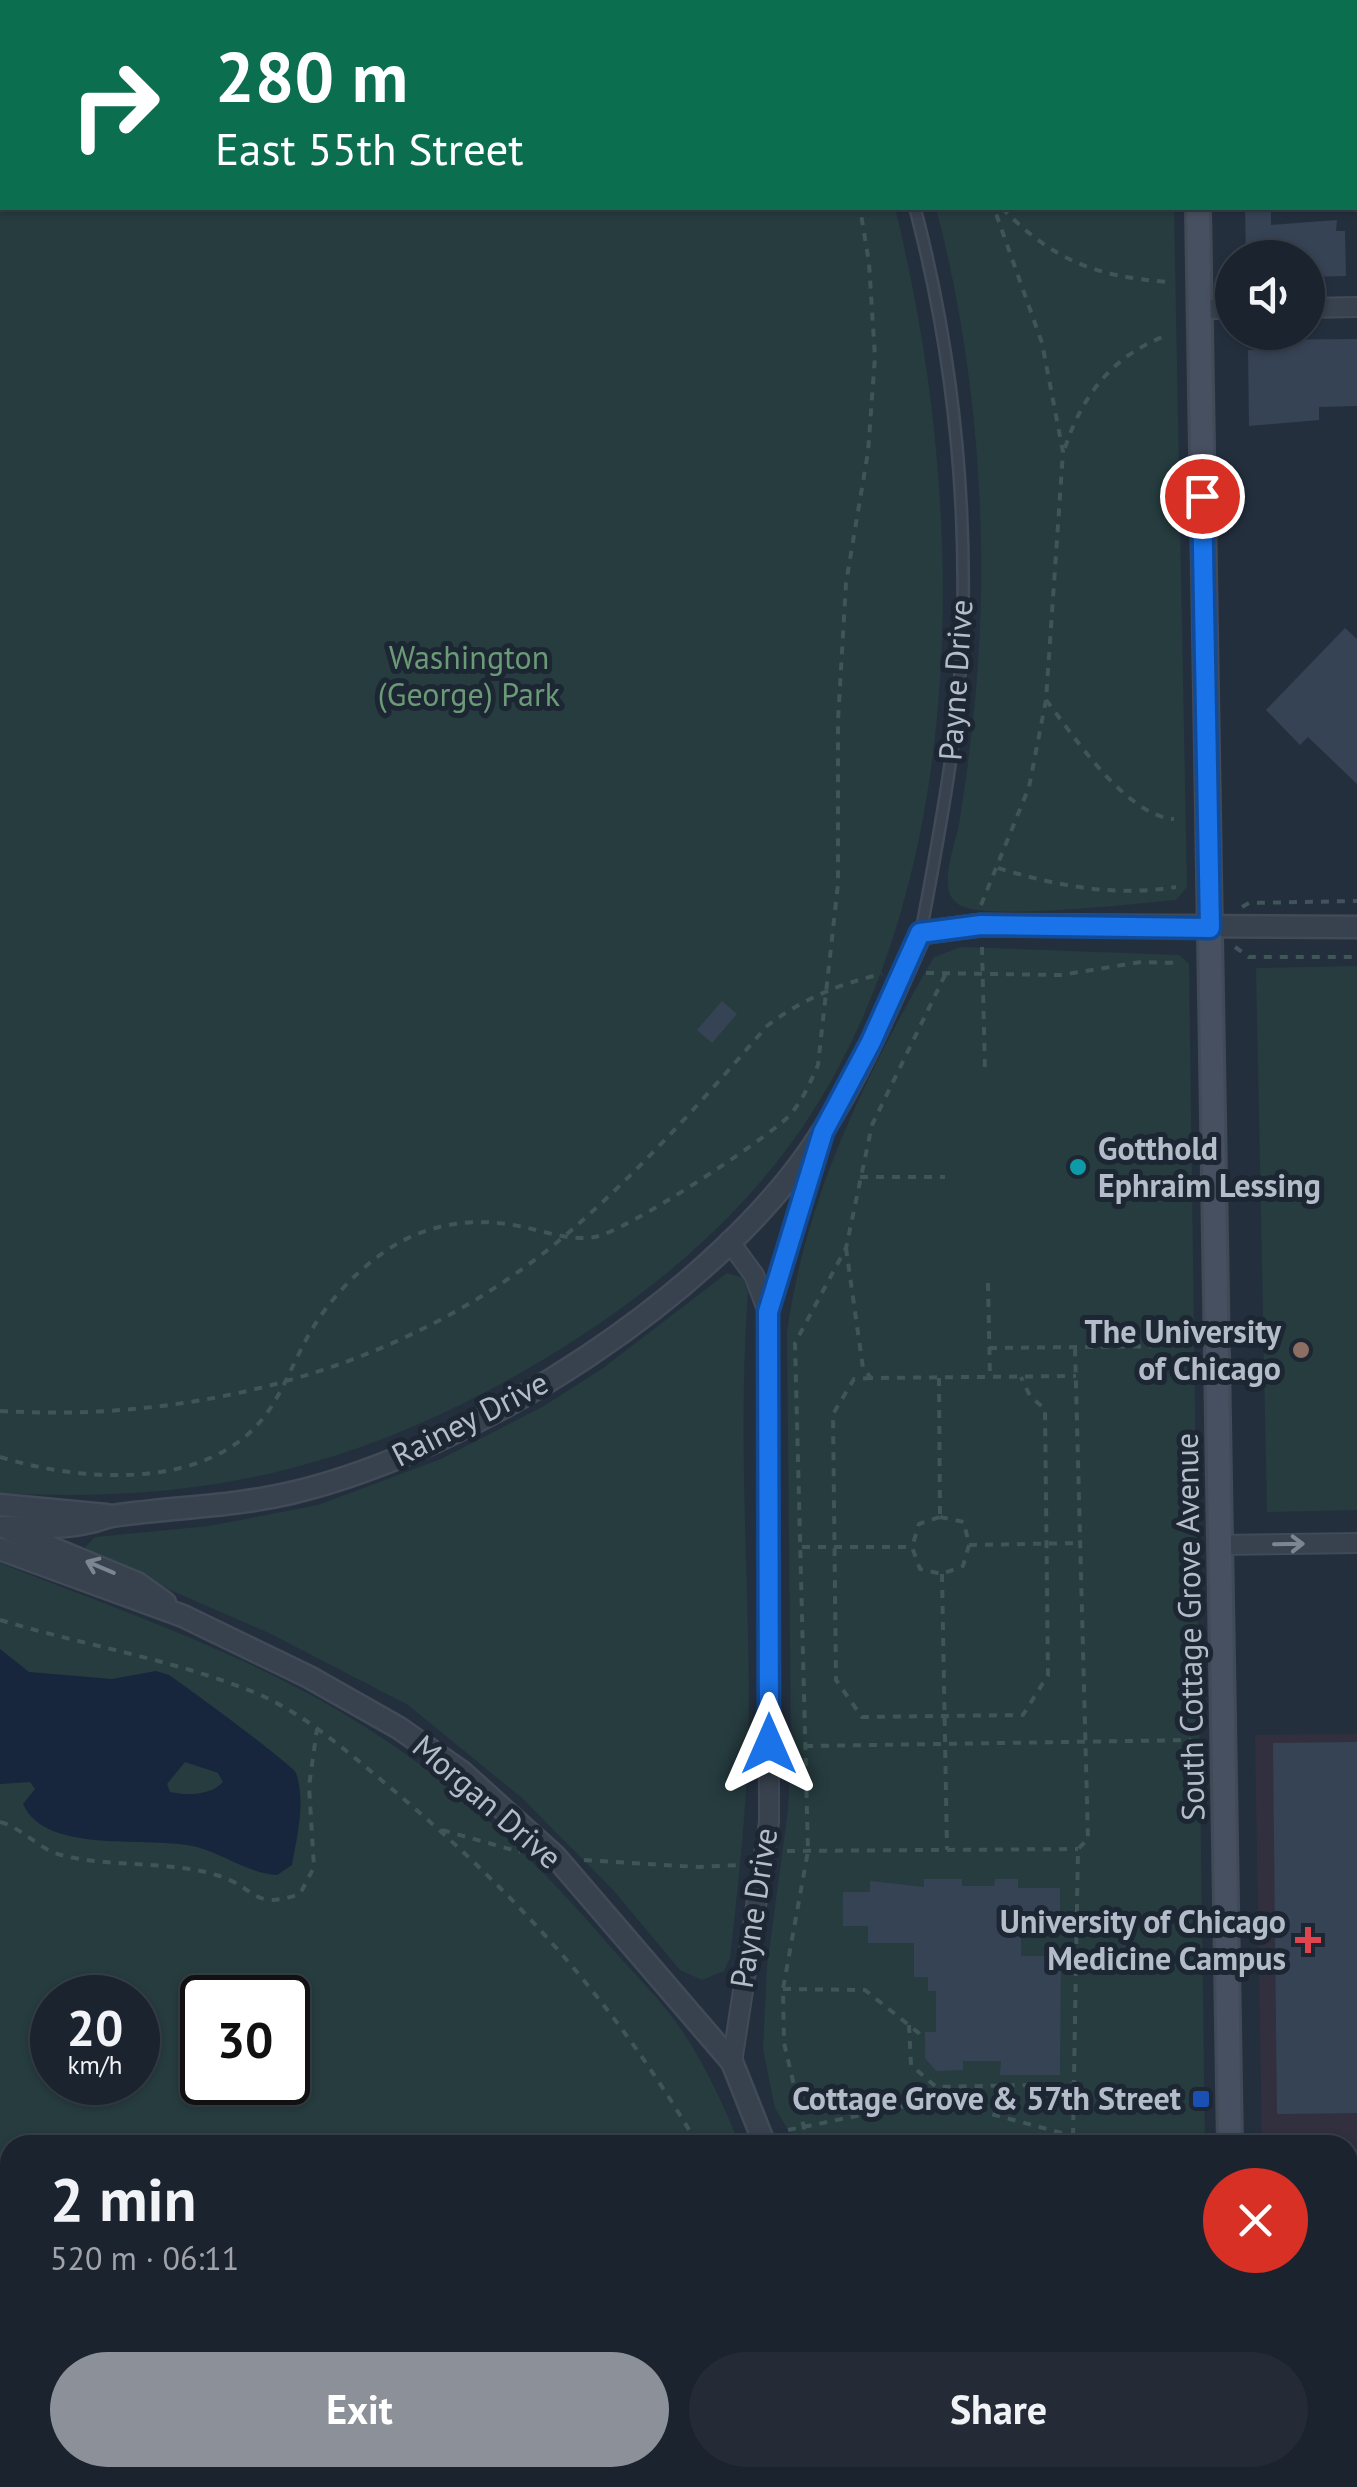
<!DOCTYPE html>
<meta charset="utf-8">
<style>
:root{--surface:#1b232e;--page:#242b36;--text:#f1f3f6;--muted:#a0a4aa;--line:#39404a;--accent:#8c9099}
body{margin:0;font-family:"PT Sans",sans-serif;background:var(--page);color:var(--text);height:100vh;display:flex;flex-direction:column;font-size:38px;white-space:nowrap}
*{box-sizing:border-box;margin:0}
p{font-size:32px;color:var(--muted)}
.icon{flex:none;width:55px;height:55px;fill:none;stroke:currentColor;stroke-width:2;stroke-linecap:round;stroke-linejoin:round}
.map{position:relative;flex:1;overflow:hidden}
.details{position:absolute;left:0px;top:2135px;width:1358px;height:352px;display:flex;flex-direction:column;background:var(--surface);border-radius:30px 30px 0 0;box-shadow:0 2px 8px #0004,0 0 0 2px var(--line)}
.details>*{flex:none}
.guide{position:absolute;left:0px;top:0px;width:1358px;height:210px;box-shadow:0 2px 8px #0004,0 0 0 2px var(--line);background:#0b6e4f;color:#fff;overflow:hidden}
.fabs{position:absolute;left:1215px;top:240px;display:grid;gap:20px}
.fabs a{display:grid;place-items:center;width:110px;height:110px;border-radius:50%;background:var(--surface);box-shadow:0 2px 8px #0004,0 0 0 2px var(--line);font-size:50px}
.speed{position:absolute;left:30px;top:1975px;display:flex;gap:20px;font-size:50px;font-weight:700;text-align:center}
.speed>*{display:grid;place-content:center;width:130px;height:130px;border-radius:50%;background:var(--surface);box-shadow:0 2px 8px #0004,0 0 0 2px var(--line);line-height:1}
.speed small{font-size:25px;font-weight:400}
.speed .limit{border:5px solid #111;border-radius:15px;background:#fff;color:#111}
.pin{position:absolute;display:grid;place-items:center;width:85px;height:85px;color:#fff;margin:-42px;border:5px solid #fff;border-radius:50%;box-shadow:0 2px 10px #0007}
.me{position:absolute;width:110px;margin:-55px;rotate:0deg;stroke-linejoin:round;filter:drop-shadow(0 0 8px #0008)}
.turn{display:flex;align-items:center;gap:35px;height:210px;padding:0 50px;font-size:45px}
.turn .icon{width:130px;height:130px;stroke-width:2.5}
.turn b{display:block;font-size:70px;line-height:85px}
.round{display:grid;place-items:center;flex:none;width:105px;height:105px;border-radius:52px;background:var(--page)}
.headline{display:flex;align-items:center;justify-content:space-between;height:170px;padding:0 50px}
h1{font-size:60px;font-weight:700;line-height:75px}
.button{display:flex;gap:20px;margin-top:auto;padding:20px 50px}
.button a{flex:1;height:115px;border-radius:60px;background:var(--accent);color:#fff;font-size:40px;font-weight:700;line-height:115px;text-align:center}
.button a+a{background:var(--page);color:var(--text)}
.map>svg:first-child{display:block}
.medical{fill:#32303f}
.green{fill:#263c3f;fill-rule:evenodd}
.water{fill:#17263c;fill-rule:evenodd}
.building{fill:#364354}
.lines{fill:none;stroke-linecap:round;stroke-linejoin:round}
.service-casing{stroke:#414a57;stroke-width:14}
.minor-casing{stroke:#414a57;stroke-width:22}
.tertiary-casing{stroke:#414a57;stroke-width:25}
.secondary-casing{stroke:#414a57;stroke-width:28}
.path{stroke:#3f5557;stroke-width:4;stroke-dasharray:8 8;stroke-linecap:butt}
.service{stroke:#38414e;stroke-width:9}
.minor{stroke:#38414e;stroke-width:18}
.tertiary{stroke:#38414e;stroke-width:20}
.secondary{stroke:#465061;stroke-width:22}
.oneway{stroke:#7c8592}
.route-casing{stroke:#114b97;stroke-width:25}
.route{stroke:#1a73e8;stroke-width:18}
.culture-dot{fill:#0f9aa8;stroke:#1d2633;stroke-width:4}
.education-dot{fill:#8d6e63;stroke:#1d2633;stroke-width:4}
.health-dot{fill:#e0444e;stroke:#1d2633;stroke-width:4}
.transit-dot{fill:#1a4fb4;stroke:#1d2633;stroke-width:4}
.labels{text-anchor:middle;stroke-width:10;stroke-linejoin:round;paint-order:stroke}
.park-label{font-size:32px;fill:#6b9a76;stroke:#1d2633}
.street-label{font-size:32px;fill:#b4bcc9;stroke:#1d2633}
.poi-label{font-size:32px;font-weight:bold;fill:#b4bcc9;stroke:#1d2633;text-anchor:end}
</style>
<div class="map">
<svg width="1357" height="2487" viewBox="0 0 1357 2487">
<rect width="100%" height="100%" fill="#242f3e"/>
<!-- medical -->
<polygon class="medical" points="1357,1734 1357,2487 1270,2487 1270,2478 1348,2478 1348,2145 1262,2145 1255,1735"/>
<!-- green -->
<g class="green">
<path d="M0 0H841L2 2V208H895C965 490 974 857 813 1111 743 1222 634 1308 522 1372 350 1470 197 1504 0 1493Z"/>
<rect x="882" y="0" width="289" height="2"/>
<path d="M936 208H1174L1187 887 1176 900C1140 903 981 922 958 904 952 900 948 893 948 885 946 867 955 843 959 825 966 780 972 735 976 690 990 532 976 360 936 208Z"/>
<path d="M961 947 1179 955 1189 964 1205 2145H807L788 2130 775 2108 763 2049 767 1966 788 1810 791 1748 787 1333C805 1198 866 1074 934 957Z"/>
<polygon points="1357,966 1357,1510 1267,1512 1256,968"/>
<path d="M727 1273 743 1278 748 1292C738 1427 748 1563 749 1698 749 1786 740 1871 730 1958L724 1971 702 1980 680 1970 614 1891 522 1798 408 1705 271 1634 95 1557 85 1547 95 1537 209 1526 318 1505 441 1459 544 1406 603 1368Z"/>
<path d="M0 1563C129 1614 270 1661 385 1740 469 1796 542 1867 608 1944 629 1968 653 1992 673 2018 701 2055 722 2102 740 2145H10V2478H833L834 2487H0ZM52 1998H138V2082H52ZM202 1998H288V2082H202Z"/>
<rect x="870" y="2478" width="343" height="9"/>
</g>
<!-- water -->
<g class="water">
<path d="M0 1649 29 1672 112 1679 156 1671 169 1675C184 1685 293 1765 296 1773 306 1802 297 1836 292 1865L277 1875C248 1873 225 1855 197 1847 150 1835 46 1856 23 1804L35 1789 30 1782 0 1784ZM185 1762 218 1773 223 1782C212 1795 187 1796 170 1792L167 1784Z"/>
<polygon points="0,2385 10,2401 10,2478 64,2478 68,2487 0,2487"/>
</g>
<!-- building -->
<g class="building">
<polygon points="1245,208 1271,208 1271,225 1337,220 1336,231 1345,231 1346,276 1308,277 1308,258 1246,258"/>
<polygon points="1357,339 1357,406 1319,407 1319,420 1249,426 1248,350 1254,350 1254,340"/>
<polygon points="1345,628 1357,639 1357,784 1308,737 1300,745 1266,710"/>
<polygon points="722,1001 737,1014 712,1043 697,1030"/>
<polygon points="1357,1742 1357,2113 1277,2114 1273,1743"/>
<polygon points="924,1879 962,1879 962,1886 994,1886 995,1879 1018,1879 1018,1888 1060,1888 1060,1919 1021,1919 1021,1956 1061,1956 1060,2075 1000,2075 1001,2061 963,2061 963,2070 936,2071 925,2058 925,2032 936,2032 936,1991 928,1991 928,1977 914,1977 914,1943 868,1943 868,1926 843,1926 843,1892 870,1892 870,1881 924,1887"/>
</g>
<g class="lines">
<defs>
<g id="service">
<polyline points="860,0 860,2"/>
<polyline points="1355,151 1357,151"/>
<path d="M915 208C949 337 965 474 963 608 962 717 941 825 921 932"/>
<polyline points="1138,2478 1138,2487"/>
</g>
<g id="minor">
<polyline points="1308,308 1357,307"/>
<polyline points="1200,309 1232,309"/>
<polyline points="729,1241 754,1275 768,1312"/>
<polyline points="1220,1545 1357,1543"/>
<polyline points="732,2062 769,1822 768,1312 823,1134"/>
</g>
<g id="tertiary">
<polyline points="0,1505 106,1515"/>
<path d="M0 1527C28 1527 64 1529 90 1522 98 1521 104 1517 112 1516 172 1507 231 1507 291 1493 474 1450 724 1291 824 1129 863 1068 891 999 921 933L981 925 1357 927"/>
<polyline points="11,1531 137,1583 165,1603"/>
<polyline points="0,1549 183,1616 309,1677 399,1728 462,1772 555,1856 732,2062 765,2145"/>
<polyline points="1348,2162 1357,2162"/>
<polyline points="849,2478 850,2487"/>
</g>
<g id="secondary">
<polyline points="1195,0 1195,2"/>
<polyline points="1198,208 1230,2145"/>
<polyline points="1237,2478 1237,2487"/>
</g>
</defs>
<!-- service casing -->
<use href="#service" class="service-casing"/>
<!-- minor casing -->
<use href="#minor" class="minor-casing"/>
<!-- tertiary casing -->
<use href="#tertiary" class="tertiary-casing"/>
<!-- secondary casing -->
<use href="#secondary" class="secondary-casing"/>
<!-- path -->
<g class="path">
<polyline points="817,0 818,2"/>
<polyline points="925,0 926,2"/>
<polyline points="1355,50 1357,50"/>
<polyline points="1355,125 1357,125"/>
<polyline points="1355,183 1357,183"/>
<path d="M1002 208C1054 261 1095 276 1167 282"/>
<path d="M1065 448C1082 395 1114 354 1168 335"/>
<path d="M1046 700C1073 735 1126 816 1174 819"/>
<path d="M998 868C1057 886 1115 897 1176 887"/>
<polyline points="981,905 1029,787 1046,700 1063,452 1042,343 994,208"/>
<polyline points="1242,907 1249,903 1357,901"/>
<polyline points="982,947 985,1072"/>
<polyline points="1235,947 1249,957 1357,957"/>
<polyline points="926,973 1061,975 1141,962 1179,963"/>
<polyline points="860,1177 945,1177"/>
<polyline points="846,1248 863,1368 871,1378 1076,1376"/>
<polyline points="988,1283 990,1377"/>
<polyline points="989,1348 1185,1346"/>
<polyline points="871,1378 854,1379 833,1414 836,1680 862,1717 1023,1715 1048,1675 1045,1409 1030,1396 1021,1377"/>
<polyline points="939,1378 940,1517"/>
<path d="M0 1411C202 1423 411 1367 567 1234 640 1171 704 1099 767 1026 802 999 839 984 882 974"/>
<path d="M0 1457C77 1481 200 1491 259 1423 282 1397 293 1361 311 1331 331 1297 362 1265 395 1245 435 1221 483 1217 528 1228 549 1233 573 1241 595 1237 627 1231 762 1142 788 1117 802 1102 810 1083 818 1065L838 884V721L846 583 868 452 875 357 869 263 860 208"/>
<polygon points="940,1517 964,1522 969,1545 963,1566 942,1574 920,1569 912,1547 919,1524"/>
<polyline points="969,1545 1080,1543"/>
<polyline points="802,1547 912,1547"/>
<polyline points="942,1574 947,1850"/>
<path d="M0 1620C86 1646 173 1659 256 1693 307 1715 350 1754 392 1789 517 1894 616 2004 698 2145"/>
<polyline points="805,1746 1191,1740"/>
<path d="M0 1822C23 1828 38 1849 61 1855 111 1868 167 1860 216 1875 258 1887 250 1911 300 1894L314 1867 309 1786 317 1729"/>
<polyline points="442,1830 520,1852"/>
<polyline points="787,1851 1078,1849"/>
<polyline points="584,1860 698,1867 740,1865"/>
<polyline points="783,1989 865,1990 925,2038"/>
<polyline points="909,2025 911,2065 936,2087 1075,2084"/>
<polyline points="980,2090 980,2111"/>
<polyline points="788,2130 920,2103 980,2111 1073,2136 1198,2136"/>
<polyline points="1073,2136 1078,1849 1088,1839 1075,1347"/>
<polyline points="715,2145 737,2139"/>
<polyline points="808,2145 784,2043 783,1989 808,1851 795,1343 846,1248 872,1125 946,973"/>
<polyline points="652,2478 656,2487"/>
<polyline points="727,2478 740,2487"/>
<polyline points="886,2478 886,2487"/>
<polyline points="604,2487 605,2478"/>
<polyline points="752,2487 756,2478"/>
</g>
<!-- service -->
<use href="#service" class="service"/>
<!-- minor -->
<use href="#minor" class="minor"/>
<!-- tertiary -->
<use href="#tertiary" class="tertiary"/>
<!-- secondary -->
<use href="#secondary" class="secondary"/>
</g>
<!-- one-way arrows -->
<defs><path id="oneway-shaft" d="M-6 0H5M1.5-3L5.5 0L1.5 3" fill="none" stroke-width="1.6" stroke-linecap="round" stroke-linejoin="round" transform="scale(2.5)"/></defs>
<g class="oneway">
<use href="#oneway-shaft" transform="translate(1289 1544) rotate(-1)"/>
<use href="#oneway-shaft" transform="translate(100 1567) rotate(-157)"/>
</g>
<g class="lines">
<defs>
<polyline id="route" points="769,1744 768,1312 823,1132 871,1042 920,933 981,925 1210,928 1202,496"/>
</defs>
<!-- route casing -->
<use href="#route" class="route-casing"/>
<!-- route -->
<use href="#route" class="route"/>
</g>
<!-- markers -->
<circle class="culture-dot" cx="1078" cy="1167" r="10"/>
<circle class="education-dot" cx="1301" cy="1350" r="10"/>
<path class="health-dot" d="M1303 1925h10v10h10v10h-10v10h-10v-10h-10v-10h10z"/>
<rect class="transit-dot" x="1191" y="2089" width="20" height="20" rx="5"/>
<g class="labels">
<!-- park labels -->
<g class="park-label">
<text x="469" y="669">Washington<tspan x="469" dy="37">(George) Park</tspan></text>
</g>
<!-- street labels -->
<g class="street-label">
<text transform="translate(956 680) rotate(-86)" y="11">Payne Drive</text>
<text transform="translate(470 1419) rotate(-27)" y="11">Rainey Drive</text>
<text transform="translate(1190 1627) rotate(-91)" y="11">South Cottage Grove Avenue</text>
<text transform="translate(487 1802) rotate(41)" y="11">Morgan Drive</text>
<text transform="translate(754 1908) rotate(-81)" y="11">Payne Drive</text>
</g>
<!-- poi labels -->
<g class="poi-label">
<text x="1098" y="1160" text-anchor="start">Gotthold<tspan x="1098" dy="37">Ephraim Lessing</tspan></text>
<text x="1281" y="1343">The University<tspan x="1281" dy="37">of Chicago</tspan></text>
<text x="1286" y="1933">University of Chicago<tspan x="1286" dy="37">Medicine Campus</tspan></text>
<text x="1181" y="2110">Cottage Grove &amp; 57th Street</text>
</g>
</g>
</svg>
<div class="fabs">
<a><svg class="icon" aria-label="sound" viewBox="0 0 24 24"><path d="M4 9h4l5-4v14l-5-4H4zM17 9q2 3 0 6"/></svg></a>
</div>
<div class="speed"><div>20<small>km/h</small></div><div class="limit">30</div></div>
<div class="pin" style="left:1202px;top:496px;background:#d93025"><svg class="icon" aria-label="arrive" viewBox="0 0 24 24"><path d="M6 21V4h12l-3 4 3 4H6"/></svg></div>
<svg class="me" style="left:769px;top:1744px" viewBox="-20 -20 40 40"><path d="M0-17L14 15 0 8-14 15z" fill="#1a73e8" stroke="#fff" stroke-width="4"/></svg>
<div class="guide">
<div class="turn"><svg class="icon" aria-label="right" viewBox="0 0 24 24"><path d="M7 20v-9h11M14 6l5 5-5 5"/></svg><div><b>280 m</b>East 55th Street</div></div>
</div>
<section class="details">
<div class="headline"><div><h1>2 min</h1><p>520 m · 06:11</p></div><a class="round" style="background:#d93025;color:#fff"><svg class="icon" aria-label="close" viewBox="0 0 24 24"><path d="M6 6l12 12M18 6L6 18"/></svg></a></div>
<div class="button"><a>Exit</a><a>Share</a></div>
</section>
</div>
